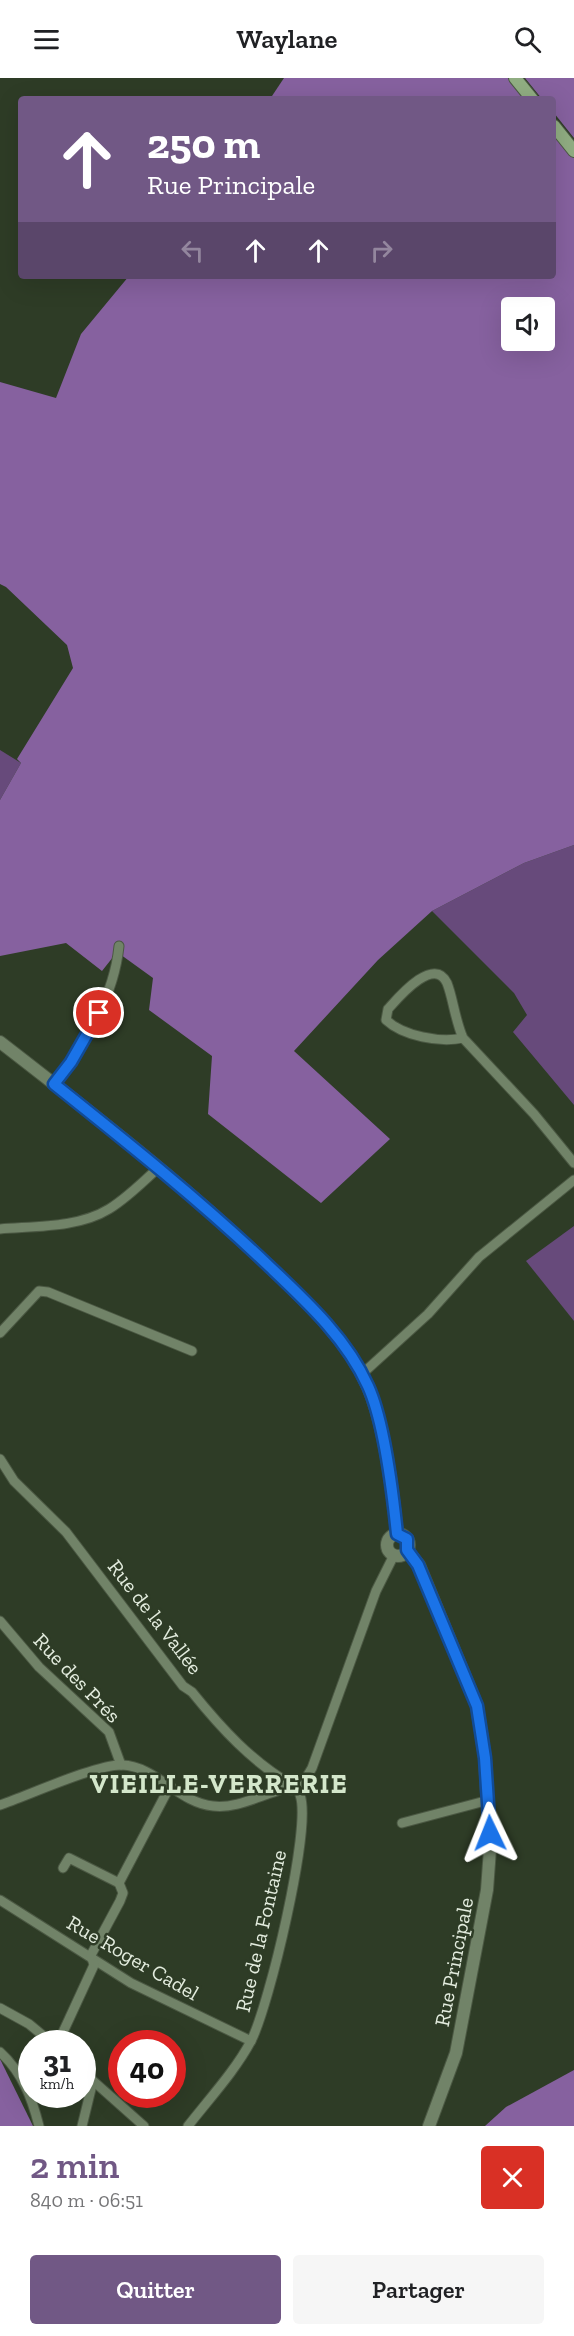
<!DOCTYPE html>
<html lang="fr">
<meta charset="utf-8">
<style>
:root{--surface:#fff;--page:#f6f6f6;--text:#202124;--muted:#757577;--accent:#715885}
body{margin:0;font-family:"Zilla Slab",serif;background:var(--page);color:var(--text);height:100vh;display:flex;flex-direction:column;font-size:22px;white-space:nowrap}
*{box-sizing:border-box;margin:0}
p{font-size:20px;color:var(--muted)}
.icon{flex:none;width:33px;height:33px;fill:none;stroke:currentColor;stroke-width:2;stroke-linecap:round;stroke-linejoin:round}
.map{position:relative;height:2048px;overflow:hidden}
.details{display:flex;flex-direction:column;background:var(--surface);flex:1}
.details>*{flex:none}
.top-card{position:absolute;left:18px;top:18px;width:538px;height:183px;border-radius:6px;box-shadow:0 6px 24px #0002;background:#715885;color:#fff;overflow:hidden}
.buttons{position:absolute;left:501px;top:219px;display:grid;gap:12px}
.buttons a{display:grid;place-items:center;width:54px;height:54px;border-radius:6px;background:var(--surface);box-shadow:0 6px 24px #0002;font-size:30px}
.speed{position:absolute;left:18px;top:1952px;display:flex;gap:12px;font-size:30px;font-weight:700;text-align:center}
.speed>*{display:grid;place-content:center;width:78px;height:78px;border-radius:50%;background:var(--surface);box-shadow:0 6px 24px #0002;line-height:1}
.speed small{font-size:15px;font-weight:400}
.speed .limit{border:9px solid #d22;background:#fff;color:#111}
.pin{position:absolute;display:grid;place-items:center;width:51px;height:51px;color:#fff;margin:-26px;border:3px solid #fff;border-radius:50%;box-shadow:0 2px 6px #0007}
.me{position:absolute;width:66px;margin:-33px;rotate:358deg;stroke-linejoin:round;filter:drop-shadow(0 0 4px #0008)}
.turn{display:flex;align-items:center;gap:21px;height:126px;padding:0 30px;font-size:27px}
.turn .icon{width:78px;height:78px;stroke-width:2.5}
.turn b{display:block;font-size:42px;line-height:51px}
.lanes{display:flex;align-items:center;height:57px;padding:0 30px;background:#0003;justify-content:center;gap:30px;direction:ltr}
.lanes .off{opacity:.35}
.round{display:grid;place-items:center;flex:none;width:63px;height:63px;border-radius:6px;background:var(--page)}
.headline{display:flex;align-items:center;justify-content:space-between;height:102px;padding:0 30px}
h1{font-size:36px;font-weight:600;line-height:45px;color:var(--accent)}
.action{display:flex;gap:12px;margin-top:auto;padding:12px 30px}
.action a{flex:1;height:69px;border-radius:6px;background:var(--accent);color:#fff;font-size:24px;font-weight:600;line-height:69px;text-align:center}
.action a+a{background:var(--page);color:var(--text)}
header{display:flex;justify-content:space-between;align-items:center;height:78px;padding:0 30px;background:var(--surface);font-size:27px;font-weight:600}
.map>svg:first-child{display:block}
.green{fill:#674a7b}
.forest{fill:#86619f;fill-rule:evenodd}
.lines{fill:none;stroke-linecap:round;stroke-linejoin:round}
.minor-casing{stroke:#4b5843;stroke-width:11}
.tertiary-casing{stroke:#4b5843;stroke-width:14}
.secondary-casing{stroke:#4b5843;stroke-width:14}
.minor{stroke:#718368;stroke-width:9}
.tertiary{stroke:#718368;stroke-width:12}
.secondary{stroke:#90ad82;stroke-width:12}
.route-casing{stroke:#114b97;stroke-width:15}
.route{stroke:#1a73e8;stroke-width:10}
.labels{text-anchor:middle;stroke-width:5;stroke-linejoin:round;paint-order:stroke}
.street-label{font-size:21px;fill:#e3ecde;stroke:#2e3c26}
.district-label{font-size:27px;font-weight:bold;letter-spacing:1.5px;fill:#d4e7cb;stroke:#2e3c26}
</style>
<header><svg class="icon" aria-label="menu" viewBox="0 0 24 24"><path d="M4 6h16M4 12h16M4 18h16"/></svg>Waylane<svg class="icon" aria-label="search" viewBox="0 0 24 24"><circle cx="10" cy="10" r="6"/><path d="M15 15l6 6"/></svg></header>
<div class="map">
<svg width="574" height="2048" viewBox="0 0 574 2048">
<rect width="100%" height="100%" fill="#2e3c26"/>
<!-- green -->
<g class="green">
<polygon points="0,672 21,685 0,722"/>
<polygon points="574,767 574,1027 513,954 527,937 514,915 432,833 524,785"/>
<polygon points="574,1148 574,1243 526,1183"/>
</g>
<!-- forest -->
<g class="forest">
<polygon points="284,0 508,0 525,21 270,21"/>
<polygon points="525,0 574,0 574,60 554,35 554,21 542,21"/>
<path d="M554 56 574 80V767L524 785 432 833 378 882 294 973 390 1061 321 1125 208 1036 212 978 149 932 153 900 117 874 102 893 66 865 0 878V722L21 685 17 681 73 590 67 567 6 509 0 506V304L56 320 81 256 129 198H554ZM512 230H544V262H512Z"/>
<polygon points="0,1981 33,2048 0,2048"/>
<polygon points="574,1992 574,2048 485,2048 506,2029"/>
</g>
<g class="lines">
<defs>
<g id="minor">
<path d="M463 960C440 965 403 958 386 942L388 931C398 920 434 877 447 905 453 920 455 942 463 960L534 1036 574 1085"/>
<path d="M54 1006C85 965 114 919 119 868"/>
<path d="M0 1151C35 1148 78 1150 109 1131 127 1120 143 1104 159 1089"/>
<polyline points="0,1255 39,1213 48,1214 192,1273"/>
<polyline points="362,1296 428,1236 479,1179 574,1102"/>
<path d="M0 1381 14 1403 66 1454 183 1608 192 1614C221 1650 252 1684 292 1707"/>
<polyline points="0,1543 39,1589 109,1654 121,1687"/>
<polyline points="303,1705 312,1690 376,1513 394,1477"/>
<path d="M0 1727C27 1718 97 1686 122 1687 156 1688 179 1725 213 1728 236 1731 261 1717 284 1711L292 1712"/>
<polyline points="402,1745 489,1722"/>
<polyline points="63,1790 69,1780 119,1805"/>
<polyline points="0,1822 131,1905 251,1963"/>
<polyline points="0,1930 29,1946 52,1965"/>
<polyline points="58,1965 94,1887 91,1877 120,1823 123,1815 119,1805 170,1708"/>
<path d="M0 1974C22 1994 32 2020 39 2048"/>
<polyline points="82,1993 144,2048"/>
<polyline points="82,2048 93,2003"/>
<path d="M188 2048C209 2021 235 1993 251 1963 269 1928 312 1749 300 1717"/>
</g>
<g id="tertiary">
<path d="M0 964C93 1036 187 1109 272 1191 308 1226 348 1262 368 1309 384 1345 393 1416 397 1456"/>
<circle cx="398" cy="1467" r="11"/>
<polyline points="407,1472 419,1487 477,1628 485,1680 490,1771 487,1812 456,1975 429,2048"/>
</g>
<g id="secondary">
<polyline points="515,0 532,21"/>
<polyline points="554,48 574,73"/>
</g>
</defs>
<!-- minor casing -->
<use href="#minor" class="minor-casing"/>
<!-- tertiary casing -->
<use href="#tertiary" class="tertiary-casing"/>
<!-- secondary casing -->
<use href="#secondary" class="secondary-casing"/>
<!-- minor -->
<use href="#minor" class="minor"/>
<!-- tertiary -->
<use href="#tertiary" class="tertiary"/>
<!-- secondary -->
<use href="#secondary" class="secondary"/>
</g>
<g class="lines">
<defs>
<path id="route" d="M99 935 71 984 54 1006C128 1065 202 1124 270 1189 307 1224 347 1261 368 1308 384 1343 393 1417 397 1456L407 1461V1472L418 1487 477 1628 485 1680 490 1755"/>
</defs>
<!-- route casing -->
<use href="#route" class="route-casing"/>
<!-- route -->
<use href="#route" class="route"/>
</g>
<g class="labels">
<!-- street labels -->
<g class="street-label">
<text transform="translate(155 1539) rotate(52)" y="7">Rue de la Vallée</text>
<text transform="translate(77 1600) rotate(46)" y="7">Rue des Prés</text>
<text transform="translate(261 1853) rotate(-77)" y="7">Rue de la Fontaine</text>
<text transform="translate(133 1880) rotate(30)" y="7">Rue Roger Cadel</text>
<text transform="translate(454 1884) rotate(-79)" y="7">Rue Principale</text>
</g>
<!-- district labels -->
<g class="district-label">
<text x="219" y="1715">VIEILLE-VERRERIE</text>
</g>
</g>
</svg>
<div class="buttons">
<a><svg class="icon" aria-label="sound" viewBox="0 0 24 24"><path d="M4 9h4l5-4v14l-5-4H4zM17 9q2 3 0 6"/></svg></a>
</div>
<div class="speed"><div>31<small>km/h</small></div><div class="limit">40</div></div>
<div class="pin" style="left:99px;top:935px;background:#d93025"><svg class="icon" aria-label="arrive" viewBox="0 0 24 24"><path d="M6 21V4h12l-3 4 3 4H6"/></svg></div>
<svg class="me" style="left:490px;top:1755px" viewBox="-20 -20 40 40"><path d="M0-17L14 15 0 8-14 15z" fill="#1a73e8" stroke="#fff" stroke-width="4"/></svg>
<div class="top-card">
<div class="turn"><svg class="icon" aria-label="ahead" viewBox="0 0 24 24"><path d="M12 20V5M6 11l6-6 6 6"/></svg><div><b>250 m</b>Rue Principale</div></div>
<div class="lanes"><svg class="icon off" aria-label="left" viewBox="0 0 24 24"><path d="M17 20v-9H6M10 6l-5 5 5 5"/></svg><svg class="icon" aria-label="ahead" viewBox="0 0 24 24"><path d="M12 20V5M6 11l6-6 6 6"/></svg><svg class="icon" aria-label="ahead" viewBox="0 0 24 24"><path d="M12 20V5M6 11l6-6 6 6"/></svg><svg class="icon off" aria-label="right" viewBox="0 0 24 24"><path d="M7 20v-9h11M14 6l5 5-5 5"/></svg></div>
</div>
</div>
<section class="details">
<div class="headline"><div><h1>2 min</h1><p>840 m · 06:51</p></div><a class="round" style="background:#d93025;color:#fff"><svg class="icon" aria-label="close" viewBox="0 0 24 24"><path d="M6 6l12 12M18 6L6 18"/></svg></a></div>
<div class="action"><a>Quitter</a><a>Partager</a></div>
</section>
